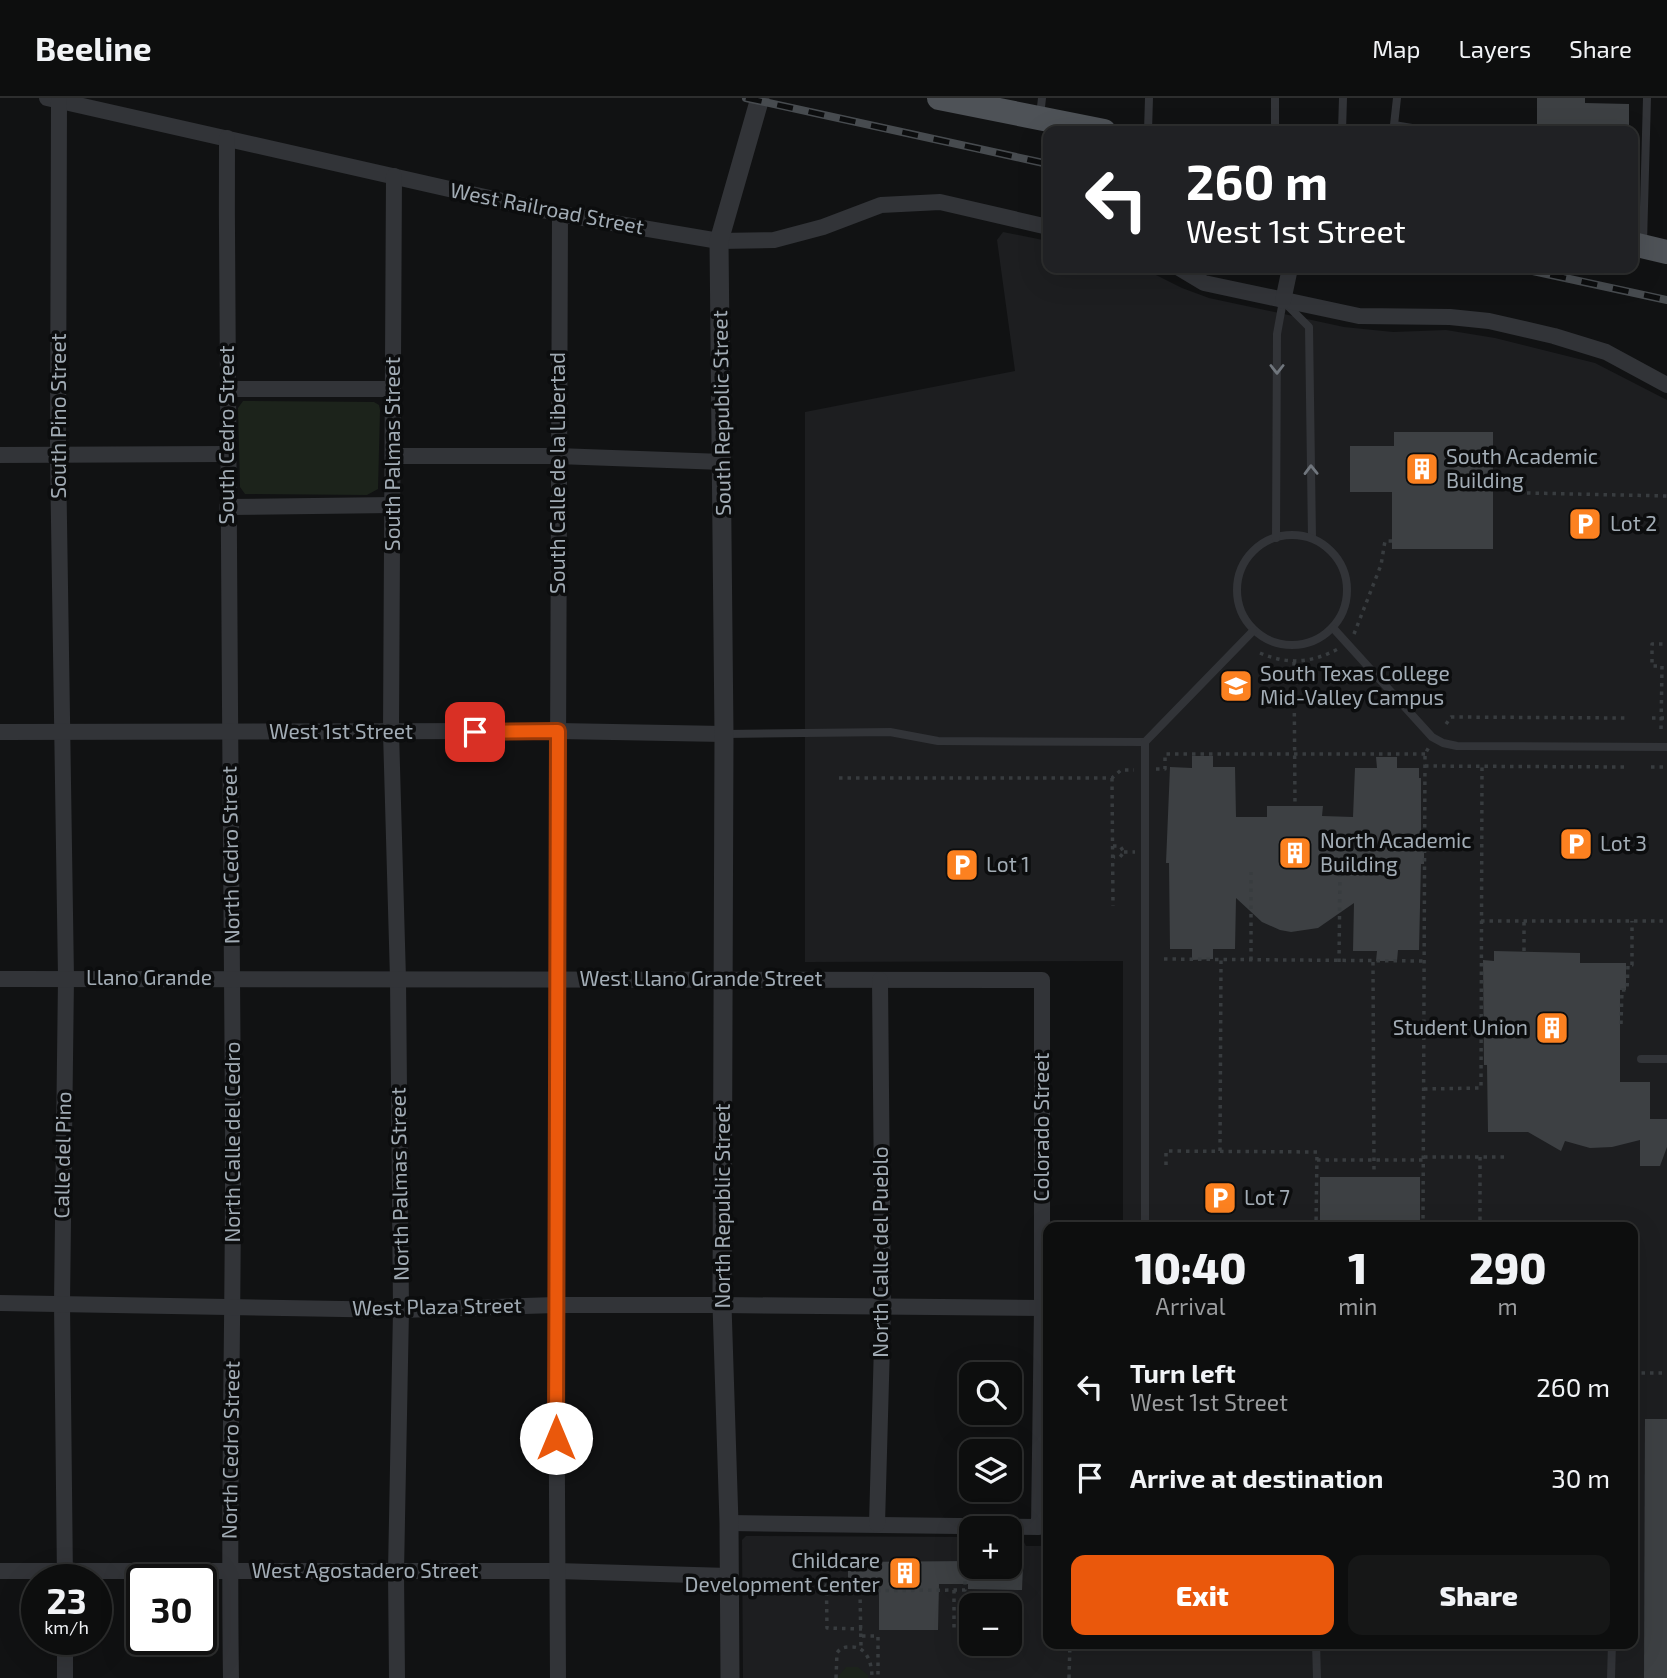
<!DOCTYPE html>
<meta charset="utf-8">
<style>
:root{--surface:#0d0e0e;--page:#161717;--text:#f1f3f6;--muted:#9a9c9e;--line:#2d2e2e;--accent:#ea580c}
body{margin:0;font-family:"Exo 2",sans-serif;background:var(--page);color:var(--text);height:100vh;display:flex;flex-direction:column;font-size:26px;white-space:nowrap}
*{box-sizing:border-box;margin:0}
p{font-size:23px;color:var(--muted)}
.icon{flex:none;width:38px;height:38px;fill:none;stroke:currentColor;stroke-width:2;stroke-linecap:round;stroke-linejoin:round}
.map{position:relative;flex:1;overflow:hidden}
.panel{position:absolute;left:1043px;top:1124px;width:595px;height:427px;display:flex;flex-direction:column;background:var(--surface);border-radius:14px;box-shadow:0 7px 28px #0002,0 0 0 2px var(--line)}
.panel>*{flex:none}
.top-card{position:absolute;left:1043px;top:28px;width:595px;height:147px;border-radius:14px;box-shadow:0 7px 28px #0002,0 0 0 2px var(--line);background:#202124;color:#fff;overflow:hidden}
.tools{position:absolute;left:959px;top:1264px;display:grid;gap:14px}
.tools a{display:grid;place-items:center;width:63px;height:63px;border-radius:14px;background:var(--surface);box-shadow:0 7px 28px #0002,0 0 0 2px var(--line);font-size:35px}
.speed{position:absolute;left:21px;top:1466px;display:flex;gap:14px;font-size:35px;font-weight:700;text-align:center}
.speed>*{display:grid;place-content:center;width:91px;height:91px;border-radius:50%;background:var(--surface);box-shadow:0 7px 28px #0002,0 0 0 2px var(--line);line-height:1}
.speed small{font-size:18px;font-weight:400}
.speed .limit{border:4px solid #111;border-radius:10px;background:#fff;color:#111}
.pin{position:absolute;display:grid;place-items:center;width:60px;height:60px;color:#fff;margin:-30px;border-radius:14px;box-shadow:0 4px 10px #0006}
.me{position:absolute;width:77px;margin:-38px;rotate:0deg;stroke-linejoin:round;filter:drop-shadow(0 0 5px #0008)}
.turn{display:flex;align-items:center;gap:24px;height:147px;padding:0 28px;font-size:32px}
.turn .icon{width:91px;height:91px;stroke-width:2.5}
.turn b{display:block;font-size:49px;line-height:60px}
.eta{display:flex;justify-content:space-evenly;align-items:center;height:119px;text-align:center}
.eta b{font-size:42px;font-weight:800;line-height:49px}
.action{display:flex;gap:14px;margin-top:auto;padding:14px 28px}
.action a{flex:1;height:80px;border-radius:14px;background:var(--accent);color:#fff;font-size:28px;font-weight:800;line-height:80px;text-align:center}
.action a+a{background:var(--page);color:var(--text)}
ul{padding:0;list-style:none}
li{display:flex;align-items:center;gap:21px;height:91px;padding:0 28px}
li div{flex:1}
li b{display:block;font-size:26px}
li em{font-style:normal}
header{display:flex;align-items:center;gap:42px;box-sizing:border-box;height:98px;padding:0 35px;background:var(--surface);border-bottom:2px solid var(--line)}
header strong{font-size:33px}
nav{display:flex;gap:38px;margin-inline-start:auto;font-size:24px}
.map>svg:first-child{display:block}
.built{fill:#1d1e20;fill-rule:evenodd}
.green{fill:#1c231b}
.building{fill:#3d4043}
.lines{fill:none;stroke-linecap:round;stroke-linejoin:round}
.path{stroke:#383c3f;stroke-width:3.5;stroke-dasharray:3.5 5;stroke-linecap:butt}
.service{stroke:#323438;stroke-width:8}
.minor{stroke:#323438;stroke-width:16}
.tertiary{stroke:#323438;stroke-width:19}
.primary{stroke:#4e5257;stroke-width:24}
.rail-casing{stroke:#474b4f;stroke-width:8}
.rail{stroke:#0c0d0e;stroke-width:5;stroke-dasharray:16;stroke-linecap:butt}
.oneway{stroke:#70767d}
.route-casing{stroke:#983908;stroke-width:18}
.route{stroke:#ea580c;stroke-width:12}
.labels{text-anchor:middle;stroke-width:7;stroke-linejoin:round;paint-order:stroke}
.street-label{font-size:21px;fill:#a2acb5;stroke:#0c0d0e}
.poi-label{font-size:21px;fill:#a2acb5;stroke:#0c0d0e;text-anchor:start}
</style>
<header>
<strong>Beeline</strong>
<nav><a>Map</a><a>Layers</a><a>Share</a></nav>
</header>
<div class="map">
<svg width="1667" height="1580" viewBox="0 0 1667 1580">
<rect width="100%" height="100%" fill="#111213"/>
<!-- built -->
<path class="built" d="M1003 134 1048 143V170H1142L1182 190 1209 200 1344 229 1393 234 1446 232 1495 240 1595 265 1667 302V1580H743L742 1442 746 1438 971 1439V1468H1010V1440H1022L1026 1448H1048V1545H1633V1129H1123V863L805 864V314L1015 273 997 142ZM971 1507H1010V1545H971Z"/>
<!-- green -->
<g class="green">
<polygon points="243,303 374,304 379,307 380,312 378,391 367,397 245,396 240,389 238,310"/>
<polygon points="846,1569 858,1569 868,1577 868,1580 837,1580"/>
</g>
<!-- building -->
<g class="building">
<polygon points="1537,0 1585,0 1585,5 1629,6 1629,33 1537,33"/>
<polygon points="1394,334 1493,334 1493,451 1392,451 1392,394 1350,394 1350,348 1394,348"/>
<polygon points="1192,658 1213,658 1213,669 1235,669 1236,719 1267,719 1267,708 1323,708 1322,718 1353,719 1355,670 1377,670 1376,659 1397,659 1397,670 1419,670 1419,680 1421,680 1421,744 1424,744 1424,766 1421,766 1419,852 1398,852 1397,863 1376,863 1377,853 1353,853 1354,805 1318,830 1291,834 1280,832 1262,824 1236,800 1235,851 1213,851 1213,861 1192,862 1192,851 1170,851 1169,765 1166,765 1170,669 1192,670"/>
<polygon points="1494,853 1580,855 1580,865 1626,865 1626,892 1620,892 1620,984 1650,984 1650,1021 1667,1021 1667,1049 1660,1068 1640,1068 1640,1042 1612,1049 1590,1050 1565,1043 1561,1053 1528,1034 1488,1034 1487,967 1484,967 1483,862 1494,863"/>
<rect x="1320" y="1079" width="100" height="50"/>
<polygon points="1645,1321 1667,1321 1667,1580 1644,1580"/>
<polygon points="971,1463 971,1468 1023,1468 1022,1492 968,1491 968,1486 939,1486 938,1532 879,1532 879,1486 848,1486 848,1464"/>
</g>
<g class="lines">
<!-- path -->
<g class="path">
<polyline points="1527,395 1667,398"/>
<polyline points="1354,536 1381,467 1385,443 1392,443"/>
<path d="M1260 555C1288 567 1311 565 1338 551"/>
<polyline points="1294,564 1295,708"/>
<polyline points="1652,620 1667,620"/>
<polyline points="1446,626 1451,619 1625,620"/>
<polyline points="1661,631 1662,568 1652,568 1652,546 1667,546"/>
<polyline points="1425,668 1625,669"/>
<polyline points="1651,669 1667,669"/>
<polyline points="1156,671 1165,671 1165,656 1425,656"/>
<polyline points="839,680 1112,680 1121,672 1134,672"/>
<polyline points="1112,680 1113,808"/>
<polyline points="1113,748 1120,748 1124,754 1120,759 1114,759"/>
<polyline points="1124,754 1135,754"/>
<polyline points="1481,823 1667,823"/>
<polyline points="1524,853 1524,824"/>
<polyline points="1164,861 1424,863"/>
<polyline points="1251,862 1251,774"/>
<polyline points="1339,864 1340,776"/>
<polyline points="1373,864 1374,1073"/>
<polyline points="1621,926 1622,892 1627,892 1628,867 1632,867 1632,823"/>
<polyline points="1424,991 1481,990 1482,669"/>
<polyline points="1220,1053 1221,862"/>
<polyline points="1424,1059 1506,1059"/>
<polyline points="1480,1059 1480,1129"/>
<polyline points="1317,1062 1423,1062"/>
<polyline points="1166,1067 1166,1053 1317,1054 1316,1129"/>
<polyline points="1423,1129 1425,656 1429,649"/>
<polyline points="1633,1275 1667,1275"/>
<polyline points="798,1459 854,1460 854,1464"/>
<polyline points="826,1460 827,1530 862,1531"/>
<polyline points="798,1489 826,1489"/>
<polyline points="954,1492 954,1530"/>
<polyline points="826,1493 965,1492 965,1464"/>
<polyline points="860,1493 861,1550"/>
<polyline points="862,1538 878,1538 878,1580"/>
<path d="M836 1580 837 1555C841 1549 845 1549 852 1549 868 1549 872 1567 872 1580"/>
<polyline points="1069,1580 1070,1545"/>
</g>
<!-- service -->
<g class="service">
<polyline points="1397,0 1394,27 1430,33"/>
<polyline points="1040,18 1042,0"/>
<polyline points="1148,33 1149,0"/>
<polyline points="1275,33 1275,0"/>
<polyline points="1342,33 1343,0"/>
<polyline points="1643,145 1647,0"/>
<polyline points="1285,205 1309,229 1312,440"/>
<circle cx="1292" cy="492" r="55"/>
<polyline points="1276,440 1277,236 1283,203"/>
<polyline points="1334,531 1432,639 1443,645 1457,648 1667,649"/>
<polyline points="725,636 890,634 938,643 1145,644"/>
<polyline points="1641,961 1667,961"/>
<polyline points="1145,1129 1145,644 1253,533"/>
<polyline points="1316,1545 1317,1580"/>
<polyline points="1611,1580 1612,1545"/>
</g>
<!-- minor -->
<g class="minor">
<polyline points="47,0 560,116 719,143 774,142 823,129 881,107 940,104 1048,129"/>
<polyline points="59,3 58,358 66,880 62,1205 65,1482"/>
<path d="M227 40C226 365 232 690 233 1015 234 1203 228 1392 231 1580"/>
<polyline points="394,78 391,634 398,881 401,1212 396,1474 397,1580"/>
<polyline points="1179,170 1204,185 1359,218 1450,219 1489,223 1554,238 1606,254 1667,287"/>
<polyline points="1283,203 1290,170"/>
<polyline points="226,291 393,291"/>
<polyline points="0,357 226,356"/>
<polyline points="393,358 557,358 723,364"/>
<polyline points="227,409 393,407"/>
<polyline points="0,634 558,633 724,636"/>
<polyline points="0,881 1042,882 1042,1210 1039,1429 729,1425"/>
<polyline points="0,1205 401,1212 556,1207 722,1207 1042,1210"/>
<polyline points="877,1426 883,1210 880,882"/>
<polyline points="0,1473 557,1473 729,1478"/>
<polyline points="65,1580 65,1542"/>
<polyline points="558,1580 556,1207 560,116"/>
</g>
<!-- tertiary -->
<polyline class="tertiary" points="730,1580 729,1425 722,1207 724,636 719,143 760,0"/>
<!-- primary -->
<g class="primary">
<polyline points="939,0 1104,33"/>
<polyline points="1633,146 1667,154"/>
</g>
<defs>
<g id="rail">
<polyline points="746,0 1048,66"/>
<polyline points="1519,170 1667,202"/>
</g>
</defs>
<!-- rail casing -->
<use href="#rail" class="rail-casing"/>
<!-- rail -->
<use href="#rail" class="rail"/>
</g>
<!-- one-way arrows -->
<defs><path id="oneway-chevron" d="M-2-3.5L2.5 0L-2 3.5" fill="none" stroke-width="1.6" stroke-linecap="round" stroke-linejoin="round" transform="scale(1.75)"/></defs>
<g class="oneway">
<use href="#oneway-chevron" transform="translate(1277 271) rotate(90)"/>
<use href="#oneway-chevron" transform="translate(1311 372) rotate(-91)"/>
</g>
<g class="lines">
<defs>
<polyline id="route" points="475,634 558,633 556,1340"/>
</defs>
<!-- route casing -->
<use href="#route" class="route-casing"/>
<!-- route -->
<use href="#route" class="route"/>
</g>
<!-- icons -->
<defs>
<symbol id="building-square" viewBox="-11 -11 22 22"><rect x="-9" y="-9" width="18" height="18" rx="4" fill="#fc8120" stroke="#0c0d0e"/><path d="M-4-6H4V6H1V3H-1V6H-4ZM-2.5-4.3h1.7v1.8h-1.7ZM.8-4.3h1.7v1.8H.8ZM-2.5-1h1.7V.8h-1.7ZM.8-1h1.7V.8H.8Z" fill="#fff"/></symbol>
<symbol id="parking-square" viewBox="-11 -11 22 22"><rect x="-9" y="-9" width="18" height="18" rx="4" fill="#fc8120" stroke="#0c0d0e"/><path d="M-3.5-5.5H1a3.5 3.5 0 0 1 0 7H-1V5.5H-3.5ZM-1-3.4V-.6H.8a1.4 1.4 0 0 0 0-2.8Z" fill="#fff"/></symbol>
<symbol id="university-square" viewBox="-11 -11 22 22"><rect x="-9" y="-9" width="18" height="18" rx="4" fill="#fc8120" stroke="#0c0d0e"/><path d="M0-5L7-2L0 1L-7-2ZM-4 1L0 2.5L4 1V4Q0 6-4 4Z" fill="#fff"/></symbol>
</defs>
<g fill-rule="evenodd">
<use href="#building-square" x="1403" y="352" width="38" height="38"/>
<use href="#parking-square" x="1566" y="407" width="38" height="38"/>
<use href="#university-square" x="1217" y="569" width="38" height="38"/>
<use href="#parking-square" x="1557" y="727" width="38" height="38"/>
<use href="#building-square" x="1276" y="736" width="38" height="38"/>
<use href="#parking-square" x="943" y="748" width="38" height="38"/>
<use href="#building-square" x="1533" y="911" width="38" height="38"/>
<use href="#parking-square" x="1201" y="1081" width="38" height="38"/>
<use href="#building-square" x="886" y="1456" width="38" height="38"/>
</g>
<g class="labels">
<!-- street labels -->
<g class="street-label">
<text transform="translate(547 111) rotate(11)" y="7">West Railroad Street</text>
<text transform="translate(722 315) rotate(-91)" y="7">South Republic Street</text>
<text transform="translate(59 318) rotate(-90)" y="7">South Pino Street</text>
<text transform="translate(227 337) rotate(-90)" y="7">South Cedro Street</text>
<text transform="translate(393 356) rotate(-90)" y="7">South Palmas Street</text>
<text transform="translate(558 375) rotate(-90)" y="7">South Calle de la Libertad</text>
<text x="341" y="641">West 1st Street</text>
<text transform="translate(231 757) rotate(-91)" y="7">North Cedro Street</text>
<text x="149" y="887">Llano Grande</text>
<text x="701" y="888">West Llano Grande Street</text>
<text transform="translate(1042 1029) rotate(-90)" y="7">Colorado Street</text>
<text transform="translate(233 1044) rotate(-90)" y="7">North Calle del Cedro</text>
<text transform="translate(63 1057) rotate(-89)" y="7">Calle del Pino</text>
<text transform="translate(400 1086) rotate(-91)" y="7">North Palmas Street</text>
<text transform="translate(723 1108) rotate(-90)" y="7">North Republic Street</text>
<text transform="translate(881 1154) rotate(-90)" y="7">North Calle del Pueblo</text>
<text transform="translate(437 1209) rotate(-1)" y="7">West Plaza Street</text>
<text transform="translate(231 1352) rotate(-89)" y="7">North Cedro Street</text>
<text x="365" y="1480">West Agostadero Street</text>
</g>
<!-- poi labels -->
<g class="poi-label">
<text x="1446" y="366">South Academic<tspan x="1446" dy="24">Building</tspan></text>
<text x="1610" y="433">Lot 2</text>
<text x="1260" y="583">South Texas College<tspan x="1260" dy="24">Mid-Valley Campus</tspan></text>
<text x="1320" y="750">North Academic<tspan x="1320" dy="24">Building</tspan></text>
<text x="1600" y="753">Lot 3</text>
<text x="986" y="774">Lot 1</text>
<text x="1528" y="937" text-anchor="end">Student Union</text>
<text x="1244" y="1107">Lot 7</text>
<text x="880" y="1470" text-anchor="end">Childcare<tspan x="880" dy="24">Development Center</tspan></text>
</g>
</g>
</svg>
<div class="tools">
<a><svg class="icon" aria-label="search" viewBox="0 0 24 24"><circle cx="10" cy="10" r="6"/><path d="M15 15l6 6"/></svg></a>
<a><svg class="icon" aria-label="layers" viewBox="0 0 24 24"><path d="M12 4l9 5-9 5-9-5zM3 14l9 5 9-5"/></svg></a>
<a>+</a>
<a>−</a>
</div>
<div class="speed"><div>23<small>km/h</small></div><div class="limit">30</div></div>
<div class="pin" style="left:475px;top:634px;background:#d93025"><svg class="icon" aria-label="arrive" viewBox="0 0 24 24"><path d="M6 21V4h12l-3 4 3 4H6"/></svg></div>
<svg class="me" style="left:556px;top:1340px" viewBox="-20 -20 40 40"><circle r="19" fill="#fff"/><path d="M0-13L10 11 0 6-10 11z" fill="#ea580c"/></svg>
<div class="top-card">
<div class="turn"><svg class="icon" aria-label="left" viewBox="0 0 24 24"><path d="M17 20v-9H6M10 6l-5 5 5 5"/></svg><div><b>260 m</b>West 1st Street</div></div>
</div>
<section class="panel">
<div class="eta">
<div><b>10:40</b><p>Arrival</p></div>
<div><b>1</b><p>min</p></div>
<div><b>290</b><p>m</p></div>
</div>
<ul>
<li><svg class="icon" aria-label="left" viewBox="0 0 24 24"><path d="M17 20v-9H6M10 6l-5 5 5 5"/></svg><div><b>Turn left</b><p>West 1st Street</p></div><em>260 m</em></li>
<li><svg class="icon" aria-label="arrive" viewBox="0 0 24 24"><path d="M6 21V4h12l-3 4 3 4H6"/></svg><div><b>Arrive at destination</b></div><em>30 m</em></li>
</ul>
<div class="action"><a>Exit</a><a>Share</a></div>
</section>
</div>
